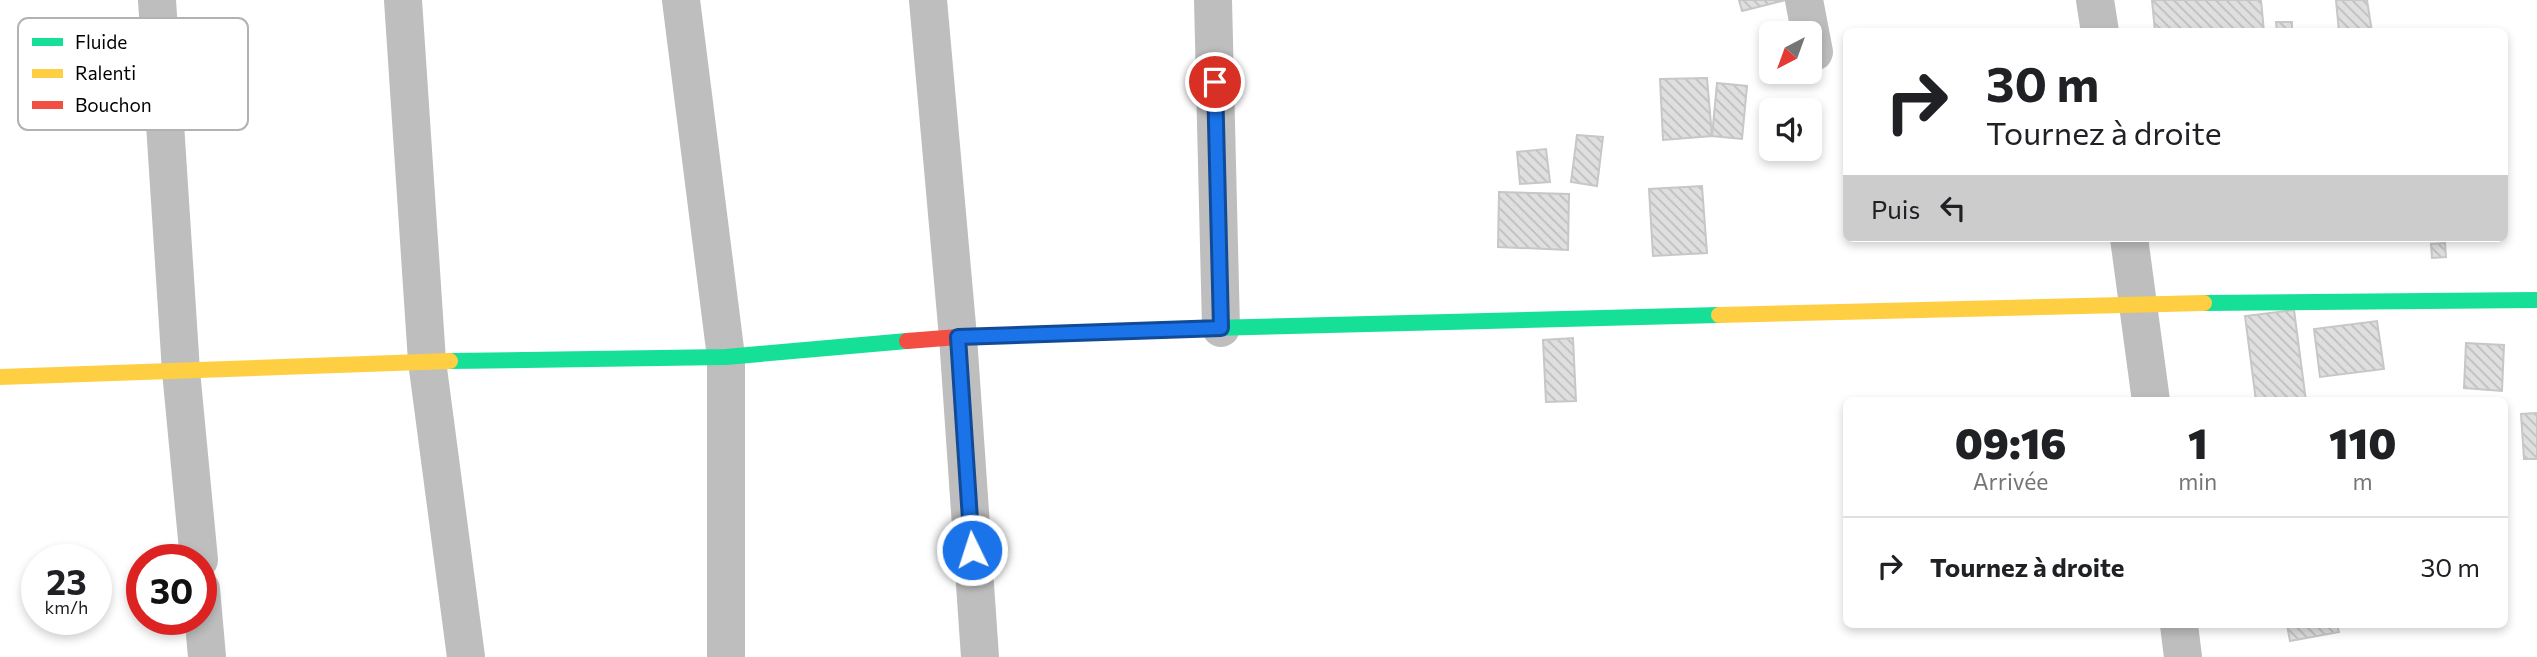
<!DOCTYPE html>
<html lang="fr">
<meta charset="utf-8">
<style>
:root{--surface:#fff;--page:#f6f6f6;--text:#202124;--muted:#757577;--line:#e0e0e0}
body{margin:0;font-family:Commissioner,sans-serif;background:var(--page);color:var(--text);height:100vh;display:flex;flex-direction:column;font-size:26px;white-space:nowrap}
*{box-sizing:border-box;margin:0}
p{font-size:23px;color:var(--muted)}
.icon{flex:none;width:38px;height:38px;fill:none;stroke:currentColor;stroke-width:2;stroke-linecap:round;stroke-linejoin:round}
.map{position:relative;flex:1;overflow:hidden}
.sheet{position:absolute;left:1843px;top:397px;width:665px;height:231px;display:flex;flex-direction:column;background:var(--surface);border-radius:10px;box-shadow:0 4px 10px #0003}
.sheet>*{flex:none}
.top-card{position:absolute;left:1843px;top:28px;width:665px;height:214px;border-radius:10px;box-shadow:0 4px 10px #0003;background:#fff;color:var(--text);overflow:hidden}
.needle{width:46px;rotate:221deg}
.controls{position:absolute;left:1759px;top:21px;display:grid;gap:14px}
.controls a{display:grid;place-items:center;width:63px;height:63px;border-radius:10px;background:var(--surface);box-shadow:0 4px 10px #0003;font-size:35px}
.speed{position:absolute;left:21px;top:544px;display:flex;gap:14px;font-size:35px;font-weight:700;text-align:center}
.speed>*{display:grid;place-content:center;width:91px;height:91px;border-radius:50%;background:var(--surface);box-shadow:0 4px 10px #0003;line-height:1}
.speed small{font-size:18px;font-weight:400}
.speed .limit{border:10px solid #d22;background:#fff;color:#111}
.pin{position:absolute;display:grid;place-items:center;width:60px;height:60px;color:#fff;margin:-30px;border:4px solid #fff;border-radius:50%;box-shadow:0 2px 7px #0007}
.me{position:absolute;width:77px;margin:-38px;rotate:356deg;stroke-linejoin:round;filter:drop-shadow(0 0 5px #0008)}
.turn{display:flex;align-items:center;gap:24px;height:147px;padding:0 28px;font-size:32px}
.turn .icon{width:91px;height:91px;stroke-width:2.5}
.turn b{display:block;font-size:49px;line-height:60px}
.then{display:flex;align-items:center;height:66px;padding:0 28px;background:#0003;gap:14px;font-size:26px}
.eta{display:flex;justify-content:space-evenly;align-items:center;height:119px;text-align:center}
.eta b{font-size:42px;font-weight:800;line-height:49px}
ul{padding:0;list-style:none}
li{display:flex;align-items:center;gap:21px;height:98px;padding:0 28px;border-top:2px solid var(--line)}
li div{flex:1}
li b{display:block;font-size:26px}
li em{font-style:normal}
.map>svg:first-child{display:block}
.building{fill:url(#building-back-hatch);stroke:#c7c7c7;stroke-width:2}
.lines{fill:none;stroke-linecap:round;stroke-linejoin:round}
.street{stroke:#bebebe;stroke-width:38}
.fast{stroke:#16e098;stroke-width:16}
.slow{stroke:#ffcf43;stroke-width:16}
.jam{stroke:#f24e42;stroke-width:16}
.route-casing{stroke:#114b97;stroke-width:18}
.route{stroke:#1a73e8;stroke-width:12}
.key{fill:#fff;stroke:#b2b2b2;stroke-width:2}
.key-label{font-size:19px;fill:#000}
</style>
<div class="map">
<svg width="2537" height="657" viewBox="0 0 2537 657">
<defs>
<pattern id="building-back-hatch" width="6" height="6" patternUnits="userSpaceOnUse" patternTransform="scale(1.75)"><rect width="6" height="6" fill="#dfdfdf"/><path d="M-1 5l2 2M0 0l6 6M5-1l2 2" fill="none" stroke="#bebebe"/></pattern>
</defs>
<rect width="100%" height="100%" fill="#fff"/>
<!-- building -->
<g class="building">
<polygon points="1739,0 1786,0 1742,11"/>
<polygon points="2152,0 2261,0 2264,32 2155,32"/>
<polygon points="2336,0 2367,0 2372,32 2339,32"/>
<polygon points="2276,22 2292,22 2292,32 2277,32"/>
<polygon points="1707,78 1712,136 1663,140 1660,79"/>
<polygon points="1717,83 1747,86 1742,139 1712,136"/>
<polygon points="1577,135 1603,137 1597,186 1571,182"/>
<polygon points="1546,149 1550,182 1520,184 1517,152"/>
<polygon points="1702,186 1707,253 1653,256 1649,189"/>
<polygon points="1499,192 1569,194 1568,250 1498,247"/>
<polygon points="2445,243 2446,257 2432,258 2431,244"/>
<polygon points="2294,310 2306,401 2256,401 2245,316"/>
<polygon points="2377,321 2384,369 2320,377 2314,329"/>
<polygon points="1573,338 1576,401 1546,402 1543,340"/>
<polygon points="2466,343 2504,345 2502,391 2464,388"/>
<polygon points="2537,413 2537,459 2524,459 2521,414"/>
<polygon points="2287,625 2337,625 2339,632 2290,641"/>
</g>
<g class="lines">
<!-- street -->
<g class="street">
<polyline points="157,0 181,371 199,560"/>
<polyline points="403,0 427,361 466,657"/>
<polyline points="681,0 726,357 726,657"/>
<polyline points="928,0 958,337 980,657"/>
<polyline points="1213,0 1221,328"/>
<polyline points="1804,0 1814,52"/>
<polyline points="2095,0 2100,32"/>
<polyline points="2129,238 2151,401"/>
<polyline points="201,589 207,657"/>
<polyline points="2179,625 2183,657"/>
</g>
<!-- fast -->
<g class="fast">
<polyline points="2204,303 2537,300"/>
<polyline points="1211,328 1719,315"/>
<polyline points="450,361 726,357 907,341"/>
</g>
<!-- slow -->
<g class="slow">
<polyline points="1719,315 2204,303"/>
<polyline points="0,377 450,361"/>
</g>
<!-- jam -->
<polyline class="jam" points="907,341 958,337 1211,328"/>
</g>
<g class="lines">
<defs>
<polyline id="route" points="972,550 958,337 1221,328 1215,82"/>
</defs>
<!-- route casing -->
<use href="#route" class="route-casing"/>
<!-- route -->
<use href="#route" class="route"/>
</g>
<!-- legend -->
<rect x="18" y="18" width="230" height="112" rx="10" class="key"/>
<rect x="32" y="38" width="31" height="8" fill="#16e098"/>
<rect x="32" y="69" width="31" height="9" fill="#ffcf43"/>
<rect x="32" y="101" width="31" height="8" fill="#f24e42"/>
<g class="key-label">
<text x="75" y="49">Fluide</text>
<text x="75" y="80">Ralenti</text>
<text x="75" y="112">Bouchon</text>
</g>
</svg>
<div class="controls">
<a><svg class="needle" viewBox="-14 -14 28 28"><path d="M0-13l5 13h-10z" fill="#e53935"/><path d="M0 13l5-13h-10z" fill="#757577"/></svg></a>
<a><svg class="icon" aria-label="sound" viewBox="0 0 24 24"><path d="M4 9h4l5-4v14l-5-4H4zM17 9q2 3 0 6"/></svg></a>
</div>
<div class="speed"><div>23<small>km/h</small></div><div class="limit">30</div></div>
<div class="pin" style="left:1215px;top:82px;background:#d93025"><svg class="icon" aria-label="arrive" viewBox="0 0 24 24"><path d="M6 21V4h12l-3 4 3 4H6"/></svg></div>
<svg class="me" style="left:972px;top:550px" viewBox="-20 -20 40 40"><circle r="17" fill="#1a73e8" stroke="#fff" stroke-width="3"/><path d="M0-11L8 9 0 5-8 9z" fill="#fff"/></svg>
<div class="top-card">
<div class="turn"><svg class="icon" aria-label="right" viewBox="0 0 24 24"><path d="M7 20v-9h11M14 6l5 5-5 5"/></svg><div><b>30 m</b>Tournez à droite</div></div>
<div class="then">Puis<svg class="icon" aria-label="left" viewBox="0 0 24 24"><path d="M17 20v-9H6M10 6l-5 5 5 5"/></svg></div>
</div>
<section class="sheet">
<div class="eta">
<div><b>09:16</b><p>Arrivée</p></div>
<div><b>1</b><p>min</p></div>
<div><b>110</b><p>m</p></div>
</div>
<ul>
<li><svg class="icon" aria-label="right" viewBox="0 0 24 24"><path d="M7 20v-9h11M14 6l5 5-5 5"/></svg><div><b>Tournez à droite</b></div><em>30 m</em></li>
</ul>
</section>
</div>
